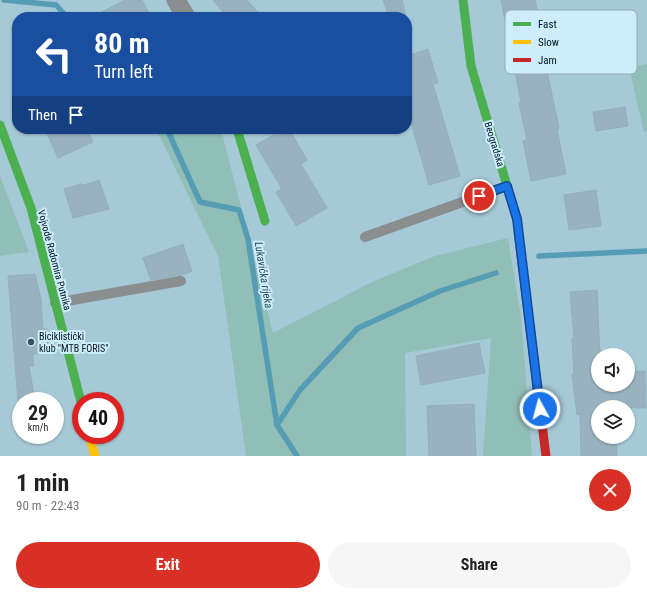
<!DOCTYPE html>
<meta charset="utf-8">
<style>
:root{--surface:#fff;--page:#f6f6f6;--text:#222;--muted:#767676;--accent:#d93025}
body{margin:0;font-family:"Roboto Condensed",sans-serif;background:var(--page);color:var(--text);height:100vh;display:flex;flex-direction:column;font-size:15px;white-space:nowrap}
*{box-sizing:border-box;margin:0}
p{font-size:13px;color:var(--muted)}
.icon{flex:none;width:22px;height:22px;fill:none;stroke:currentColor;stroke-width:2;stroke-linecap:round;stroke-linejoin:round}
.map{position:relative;height:456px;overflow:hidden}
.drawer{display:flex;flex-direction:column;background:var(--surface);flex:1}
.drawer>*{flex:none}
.hud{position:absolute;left:12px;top:12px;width:400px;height:122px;border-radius:16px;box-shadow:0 1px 3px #0004;background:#1a4fa0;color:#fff;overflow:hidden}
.buttons{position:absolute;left:591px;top:348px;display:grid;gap:8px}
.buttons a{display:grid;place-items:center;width:44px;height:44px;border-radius:50%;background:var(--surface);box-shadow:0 1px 3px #0004;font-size:20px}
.speed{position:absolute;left:12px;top:392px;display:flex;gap:8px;font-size:20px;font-weight:700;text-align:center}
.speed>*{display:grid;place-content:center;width:52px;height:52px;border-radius:50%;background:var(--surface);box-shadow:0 1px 3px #0004;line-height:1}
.speed small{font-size:10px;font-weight:400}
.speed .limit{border:6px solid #d22;background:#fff;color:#111}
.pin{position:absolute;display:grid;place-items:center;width:34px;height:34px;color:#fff;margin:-17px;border:2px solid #fff;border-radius:50%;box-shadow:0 1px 4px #0007}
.me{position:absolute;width:44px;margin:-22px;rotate:353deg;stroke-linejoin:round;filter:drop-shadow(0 0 3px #0008)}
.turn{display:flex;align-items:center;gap:14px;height:84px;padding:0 16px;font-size:18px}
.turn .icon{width:52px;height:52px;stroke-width:2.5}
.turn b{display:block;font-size:28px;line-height:34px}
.then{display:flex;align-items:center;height:38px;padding:0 16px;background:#0003;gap:8px;font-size:15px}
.round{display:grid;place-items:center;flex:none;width:42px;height:42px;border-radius:21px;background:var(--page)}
.overview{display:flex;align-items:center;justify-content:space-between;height:68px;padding:0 16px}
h1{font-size:24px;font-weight:700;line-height:30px}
.action{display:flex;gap:8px;margin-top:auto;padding:8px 16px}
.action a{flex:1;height:46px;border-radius:24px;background:var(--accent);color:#fff;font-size:16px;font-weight:700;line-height:46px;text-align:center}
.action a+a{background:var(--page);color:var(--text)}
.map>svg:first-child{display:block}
.green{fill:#91beb6}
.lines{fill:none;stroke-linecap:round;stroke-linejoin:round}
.stream{stroke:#559db5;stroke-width:5.5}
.building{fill:#98b2bf;stroke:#95aebb}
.lane{stroke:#8a8e8f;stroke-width:10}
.street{stroke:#8a8e8f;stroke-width:19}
.fast{stroke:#4caf50;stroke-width:9}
.slow{stroke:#ffc107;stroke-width:9}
.jam{stroke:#c62828;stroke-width:9}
.route-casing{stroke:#114b97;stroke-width:10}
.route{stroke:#1a73e8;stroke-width:7}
.poi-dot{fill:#3a545e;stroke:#ceedfa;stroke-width:1.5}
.labels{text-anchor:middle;stroke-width:4;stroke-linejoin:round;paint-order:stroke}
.street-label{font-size:10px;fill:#00151e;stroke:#ceedfa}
.poi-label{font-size:10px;fill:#00151e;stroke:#ceedfa;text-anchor:start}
.water-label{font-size:11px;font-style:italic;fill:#234956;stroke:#ceedfa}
.key{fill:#ceedfa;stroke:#90acb8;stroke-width:1}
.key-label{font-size:11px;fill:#00151e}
</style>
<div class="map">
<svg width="647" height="456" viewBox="0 0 647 456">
<rect width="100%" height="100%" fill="#a5c9d6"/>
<!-- green -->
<g class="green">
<polygon points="647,64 647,131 644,132 629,67"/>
<polygon points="156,129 221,129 273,333 372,282 435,256 508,238 521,317 532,456 483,456 491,338 405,353 406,456 246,456 218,256"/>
<polygon points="0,176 29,252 0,256"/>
</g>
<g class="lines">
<!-- stream -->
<g class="stream">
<polyline points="4,0 56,5 67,17"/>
<polyline points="167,129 200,202 239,210 248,239 277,425 297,456"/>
<polyline points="539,256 647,251"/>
<polyline points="277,425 300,390 358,328 440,291 496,273"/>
</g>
</g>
<!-- building -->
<g class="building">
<polygon points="125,0 142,0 151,17 92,17"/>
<polygon points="213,0 247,0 262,17 227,17"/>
<polygon points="383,0 402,0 406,17 389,17"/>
<polygon points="501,0 535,0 550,70 547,71 559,128 557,129 566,174 531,181 523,141 527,140 519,103 521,102"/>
<polygon points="428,49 438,83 433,84 460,176 429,185 407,109 407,107 412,105 407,87 407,56"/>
<polygon points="625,107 628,126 596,131 593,112"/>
<polygon points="45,129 87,129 93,142 58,158"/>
<polygon points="284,129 289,129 307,160 301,164 327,208 296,226 276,192 282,189 256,145"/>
<polygon points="99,180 109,209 73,218 64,189 81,184 81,186"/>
<polygon points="596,190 601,226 569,230 564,195"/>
<polygon points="183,244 192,271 182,275 151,280 143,258"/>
<polygon points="35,274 41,299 43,329 47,329 48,353 33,354 34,366 29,366 35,401 18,401 8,276"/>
<polygon points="597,290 600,355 598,355 598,385 628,385 628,372 645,371 646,408 598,407 598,437 616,437 617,456 581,456 580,414 577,415 572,374 574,374 572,338 574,338 570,292"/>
<polygon points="479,343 485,373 421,385 416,356"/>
<polygon points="474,404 476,456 429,456 427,406"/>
</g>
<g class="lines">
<!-- lane -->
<g class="lane">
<polyline points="365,237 507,186"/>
<polyline points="55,303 181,281"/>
</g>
<!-- street -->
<polyline class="street" points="176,0 186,17"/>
<!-- fast -->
<g class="fast">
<polyline points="463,0 471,66 517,219 519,238"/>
<polyline points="0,125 31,208 81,402"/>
<polyline points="237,129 265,221"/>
</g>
<!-- slow -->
<polyline class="slow" points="89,435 95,456"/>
<!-- jam -->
<polyline class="jam" points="519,238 546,456"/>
</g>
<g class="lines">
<defs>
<polyline id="route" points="479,196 507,186 517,219 540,409"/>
</defs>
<!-- route casing -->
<use href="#route" class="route-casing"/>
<!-- route -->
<use href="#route" class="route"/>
</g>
<!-- markers -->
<circle class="poi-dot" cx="31" cy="342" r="4"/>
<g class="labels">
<!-- street labels -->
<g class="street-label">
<text transform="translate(495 144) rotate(73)" y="4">Beogradska</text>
<text transform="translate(55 260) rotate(75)" y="4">Vojvode Radomira Putnika</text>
</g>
<!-- poi labels -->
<g class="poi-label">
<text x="39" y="340">Biciklistički<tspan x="39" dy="12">klub "MTB FORIS"</tspan></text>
</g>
<!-- water labels -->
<g class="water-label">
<text transform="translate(264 275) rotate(81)" y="4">Lukavička rijeka</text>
</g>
</g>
<!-- legend -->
<rect x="505" y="10" width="132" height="64" rx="6" class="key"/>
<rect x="513" y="22" width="18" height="4" fill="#4caf50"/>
<rect x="513" y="40" width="18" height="4" fill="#ffc107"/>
<rect x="513" y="58" width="18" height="4" fill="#c62828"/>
<g class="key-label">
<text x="538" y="28">Fast</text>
<text x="538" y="46">Slow</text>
<text x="538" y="64">Jam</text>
</g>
</svg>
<div class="buttons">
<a><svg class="icon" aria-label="sound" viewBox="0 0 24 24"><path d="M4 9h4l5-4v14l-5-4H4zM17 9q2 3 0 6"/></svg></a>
<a><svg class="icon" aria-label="layers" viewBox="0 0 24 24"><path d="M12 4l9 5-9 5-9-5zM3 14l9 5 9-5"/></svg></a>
</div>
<div class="speed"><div>29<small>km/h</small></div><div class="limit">40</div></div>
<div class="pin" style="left:479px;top:196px;background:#d93025"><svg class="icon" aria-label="arrive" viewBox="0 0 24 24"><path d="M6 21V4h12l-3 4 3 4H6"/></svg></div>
<svg class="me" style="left:540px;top:409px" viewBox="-20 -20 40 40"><circle r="17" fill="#1a73e8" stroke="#fff" stroke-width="3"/><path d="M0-11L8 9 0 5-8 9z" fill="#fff"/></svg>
<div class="hud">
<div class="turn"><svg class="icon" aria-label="left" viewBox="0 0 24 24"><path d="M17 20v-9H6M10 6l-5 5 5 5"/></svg><div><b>80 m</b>Turn left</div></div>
<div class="then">Then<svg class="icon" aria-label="arrive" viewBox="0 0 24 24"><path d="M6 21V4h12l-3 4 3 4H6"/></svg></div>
</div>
</div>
<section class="drawer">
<div class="overview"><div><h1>1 min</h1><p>90 m · 22:43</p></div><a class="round" style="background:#d93025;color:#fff"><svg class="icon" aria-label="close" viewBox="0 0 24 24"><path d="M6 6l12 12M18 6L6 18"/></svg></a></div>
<div class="action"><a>Exit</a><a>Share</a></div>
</section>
